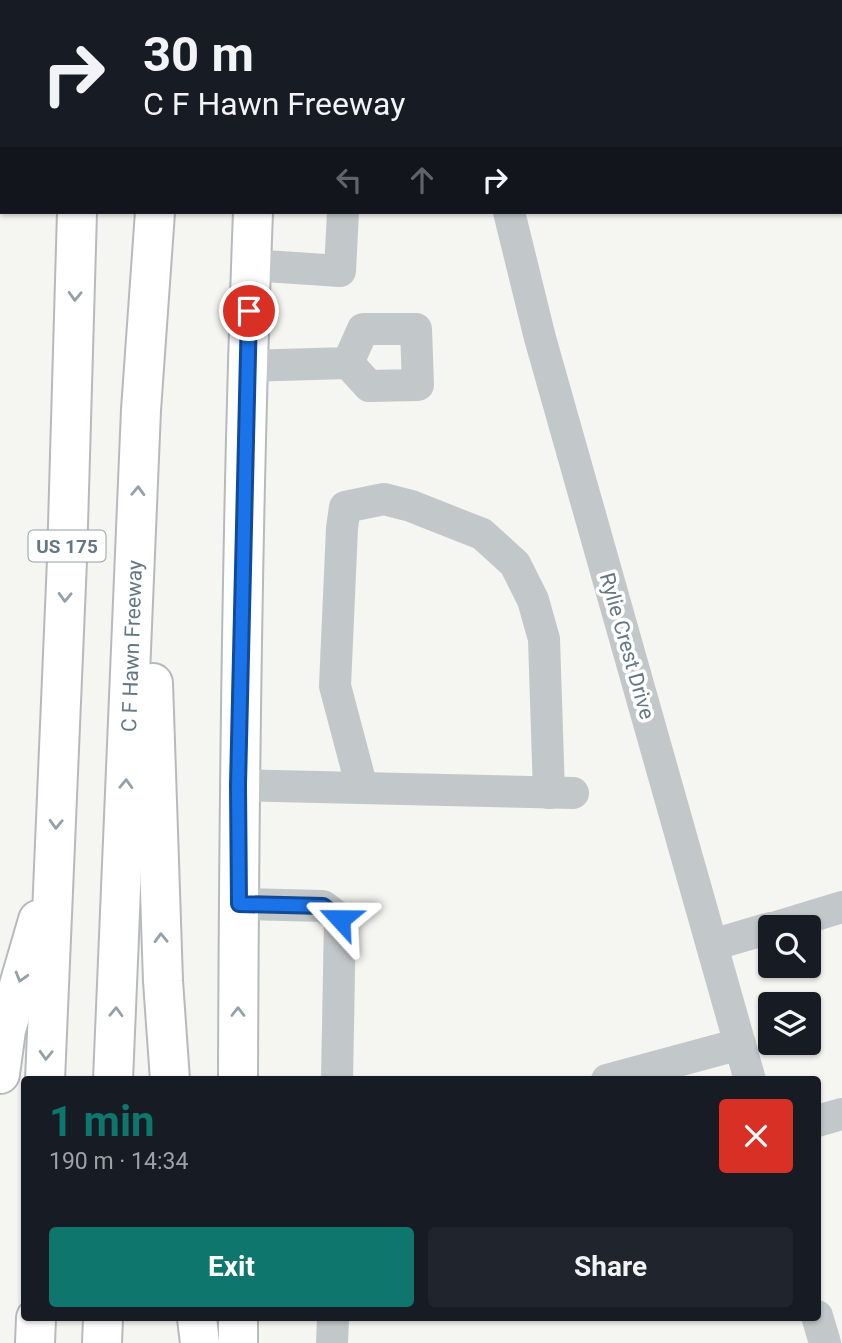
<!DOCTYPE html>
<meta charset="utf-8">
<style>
:root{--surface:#171b24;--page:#20242c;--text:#f1f3f6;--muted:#9ea1a6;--accent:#0f766e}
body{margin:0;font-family:Roboto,sans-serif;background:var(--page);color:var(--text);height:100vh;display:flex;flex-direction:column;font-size:26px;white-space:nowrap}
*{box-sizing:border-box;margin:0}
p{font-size:23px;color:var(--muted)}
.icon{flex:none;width:38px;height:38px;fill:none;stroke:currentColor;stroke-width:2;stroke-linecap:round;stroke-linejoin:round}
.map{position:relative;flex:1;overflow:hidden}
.panel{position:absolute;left:21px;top:1076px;width:800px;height:245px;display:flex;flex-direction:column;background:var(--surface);border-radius:7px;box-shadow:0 2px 5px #0004}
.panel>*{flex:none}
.hud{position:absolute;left:0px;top:0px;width:844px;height:214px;box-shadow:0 2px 5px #0004;background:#171b24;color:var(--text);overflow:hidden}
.tools{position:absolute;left:758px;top:915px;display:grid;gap:14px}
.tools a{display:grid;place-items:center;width:63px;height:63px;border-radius:7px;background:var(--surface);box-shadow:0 2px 5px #0004;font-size:35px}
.pin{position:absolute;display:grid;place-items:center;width:60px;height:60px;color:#fff;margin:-30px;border:4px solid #fff;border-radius:50%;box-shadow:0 2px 7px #0007}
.me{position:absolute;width:77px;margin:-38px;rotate:294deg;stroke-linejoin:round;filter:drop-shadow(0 0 5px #0008)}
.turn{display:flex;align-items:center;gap:24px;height:147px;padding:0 28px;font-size:32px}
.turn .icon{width:91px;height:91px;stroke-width:2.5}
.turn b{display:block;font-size:49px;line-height:60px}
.lanes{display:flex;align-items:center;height:66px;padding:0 28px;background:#0003;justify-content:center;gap:35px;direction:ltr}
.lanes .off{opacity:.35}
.round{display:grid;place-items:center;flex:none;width:74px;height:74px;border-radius:7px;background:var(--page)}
.overview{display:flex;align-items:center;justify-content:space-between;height:119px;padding:0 28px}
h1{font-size:42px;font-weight:700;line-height:52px;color:var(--accent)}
.cta{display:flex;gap:14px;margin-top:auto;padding:14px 28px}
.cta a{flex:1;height:80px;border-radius:7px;background:var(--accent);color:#fff;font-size:28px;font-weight:700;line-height:80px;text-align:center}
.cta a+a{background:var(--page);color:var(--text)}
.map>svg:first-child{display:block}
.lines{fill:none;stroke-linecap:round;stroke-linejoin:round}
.major-casing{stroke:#b5babd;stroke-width:42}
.highway-casing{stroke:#b7babd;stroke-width:42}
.minor{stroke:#c2c7c9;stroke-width:32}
.major{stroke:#fff;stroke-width:38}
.highway{stroke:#fff;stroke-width:38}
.oneway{stroke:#92a0a9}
.route-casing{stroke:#114b97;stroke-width:18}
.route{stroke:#1a73e8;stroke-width:12}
.labels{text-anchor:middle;stroke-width:7;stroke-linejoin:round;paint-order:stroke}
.shield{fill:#fff;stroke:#92a0a9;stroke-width:2}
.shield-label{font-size:19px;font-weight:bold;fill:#637884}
.street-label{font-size:21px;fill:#637884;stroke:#fff}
</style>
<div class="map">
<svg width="842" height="1343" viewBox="0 0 842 1343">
<rect width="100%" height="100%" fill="#f5f5f1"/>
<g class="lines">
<defs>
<g id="major">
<polyline points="267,2 267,0"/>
<path d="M238 1080C239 790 242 501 253 212"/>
<polyline points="238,1343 238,1318"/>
</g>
<g id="highway">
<polyline points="74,0 74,2"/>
<polyline points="165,2 165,0"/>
<polyline points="203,2 203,0"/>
<polyline points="153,683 163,981 170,1080"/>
<polyline points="0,1074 6,1030 38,920"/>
<polyline points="45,1080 67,560 77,212"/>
<polyline points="113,1080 141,410 155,212"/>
<polyline points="197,1318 200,1343"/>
<polyline points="35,1343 36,1318"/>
<polyline points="102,1343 103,1318"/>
</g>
</defs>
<!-- major casing -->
<use href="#major" class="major-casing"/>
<!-- highway casing -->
<use href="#highway" class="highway-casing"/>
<!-- minor -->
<g class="minor">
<polyline points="448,0 449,2"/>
<polyline points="787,2 793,0"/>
<polyline points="509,212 540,338 750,1080"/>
<polyline points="251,265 340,271 343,212"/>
<polyline points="247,366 348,363 369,386 418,385 416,329 363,329 348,363"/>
<polyline points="238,785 573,793"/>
<polyline points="362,788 335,686 342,528 345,507 384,499 411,506 482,534 515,564 533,600 544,639 549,793"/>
<polyline points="239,904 323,906 340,919 337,1080"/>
<polyline points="773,928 842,907"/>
<polyline points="712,945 770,928"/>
<polyline points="607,1080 740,1044"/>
<polyline points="817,1121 842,1114"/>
<polyline points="817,1316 825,1343"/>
<polyline points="332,1343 333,1318"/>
</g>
<!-- major -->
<use href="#major" class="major"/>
<!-- highway -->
<use href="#highway" class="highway"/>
</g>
<!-- one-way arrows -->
<defs><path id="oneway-chevron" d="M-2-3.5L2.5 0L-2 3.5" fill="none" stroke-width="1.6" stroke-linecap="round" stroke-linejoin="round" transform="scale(1.75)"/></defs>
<g class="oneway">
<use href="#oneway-chevron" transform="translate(75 296) rotate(92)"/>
<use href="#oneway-chevron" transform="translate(138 491) rotate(-88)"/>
<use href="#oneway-chevron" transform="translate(65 597) rotate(92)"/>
<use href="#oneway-chevron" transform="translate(126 784) rotate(-88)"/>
<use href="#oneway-chevron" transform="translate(56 824) rotate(92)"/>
<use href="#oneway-chevron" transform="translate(161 938) rotate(-92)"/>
<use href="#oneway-chevron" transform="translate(21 977) rotate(106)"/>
<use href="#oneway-chevron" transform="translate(116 1012) rotate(-88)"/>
<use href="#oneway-chevron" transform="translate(238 1012) rotate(-90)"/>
<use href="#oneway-chevron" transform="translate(46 1055) rotate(92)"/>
</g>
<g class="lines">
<defs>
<polyline id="route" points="249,311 238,785 239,904 323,906 340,919"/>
</defs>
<!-- route casing -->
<use href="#route" class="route-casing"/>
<!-- route -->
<use href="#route" class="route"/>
</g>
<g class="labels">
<!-- shield labels -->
<rect class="shield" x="28.5" y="530.5" width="77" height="31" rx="5"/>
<g class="shield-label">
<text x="67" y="553">US 175</text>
</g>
<!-- street labels -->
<g class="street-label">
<text transform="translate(132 646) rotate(-88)" y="7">C F Hawn Freeway</text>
<text transform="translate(627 646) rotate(74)" y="7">Rylie Crest Drive</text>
</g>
</g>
</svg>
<div class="tools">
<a><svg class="icon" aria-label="search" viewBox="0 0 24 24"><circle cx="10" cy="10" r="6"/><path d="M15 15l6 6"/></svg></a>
<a><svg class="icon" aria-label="layers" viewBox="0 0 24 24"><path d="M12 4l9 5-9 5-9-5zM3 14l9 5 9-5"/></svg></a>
</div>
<div class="pin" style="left:249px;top:311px;background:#d93025"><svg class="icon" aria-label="arrive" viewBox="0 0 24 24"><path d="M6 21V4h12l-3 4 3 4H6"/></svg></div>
<svg class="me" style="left:340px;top:919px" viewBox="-20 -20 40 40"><path d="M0-17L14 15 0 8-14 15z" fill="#1a73e8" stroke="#fff" stroke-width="4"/></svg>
<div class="hud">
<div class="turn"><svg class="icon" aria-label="right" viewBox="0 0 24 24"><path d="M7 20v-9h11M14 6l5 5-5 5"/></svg><div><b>30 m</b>C F Hawn Freeway</div></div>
<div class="lanes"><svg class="icon off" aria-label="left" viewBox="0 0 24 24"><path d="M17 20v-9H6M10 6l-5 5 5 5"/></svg><svg class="icon off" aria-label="ahead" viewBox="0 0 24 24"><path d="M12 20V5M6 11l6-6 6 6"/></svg><svg class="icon" aria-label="right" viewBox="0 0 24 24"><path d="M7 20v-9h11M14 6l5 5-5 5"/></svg></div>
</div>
<section class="panel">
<div class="overview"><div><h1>1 min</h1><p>190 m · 14:34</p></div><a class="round" style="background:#d93025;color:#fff"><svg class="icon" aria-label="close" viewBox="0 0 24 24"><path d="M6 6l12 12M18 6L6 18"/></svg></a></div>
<div class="cta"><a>Exit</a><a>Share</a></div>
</section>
</div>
